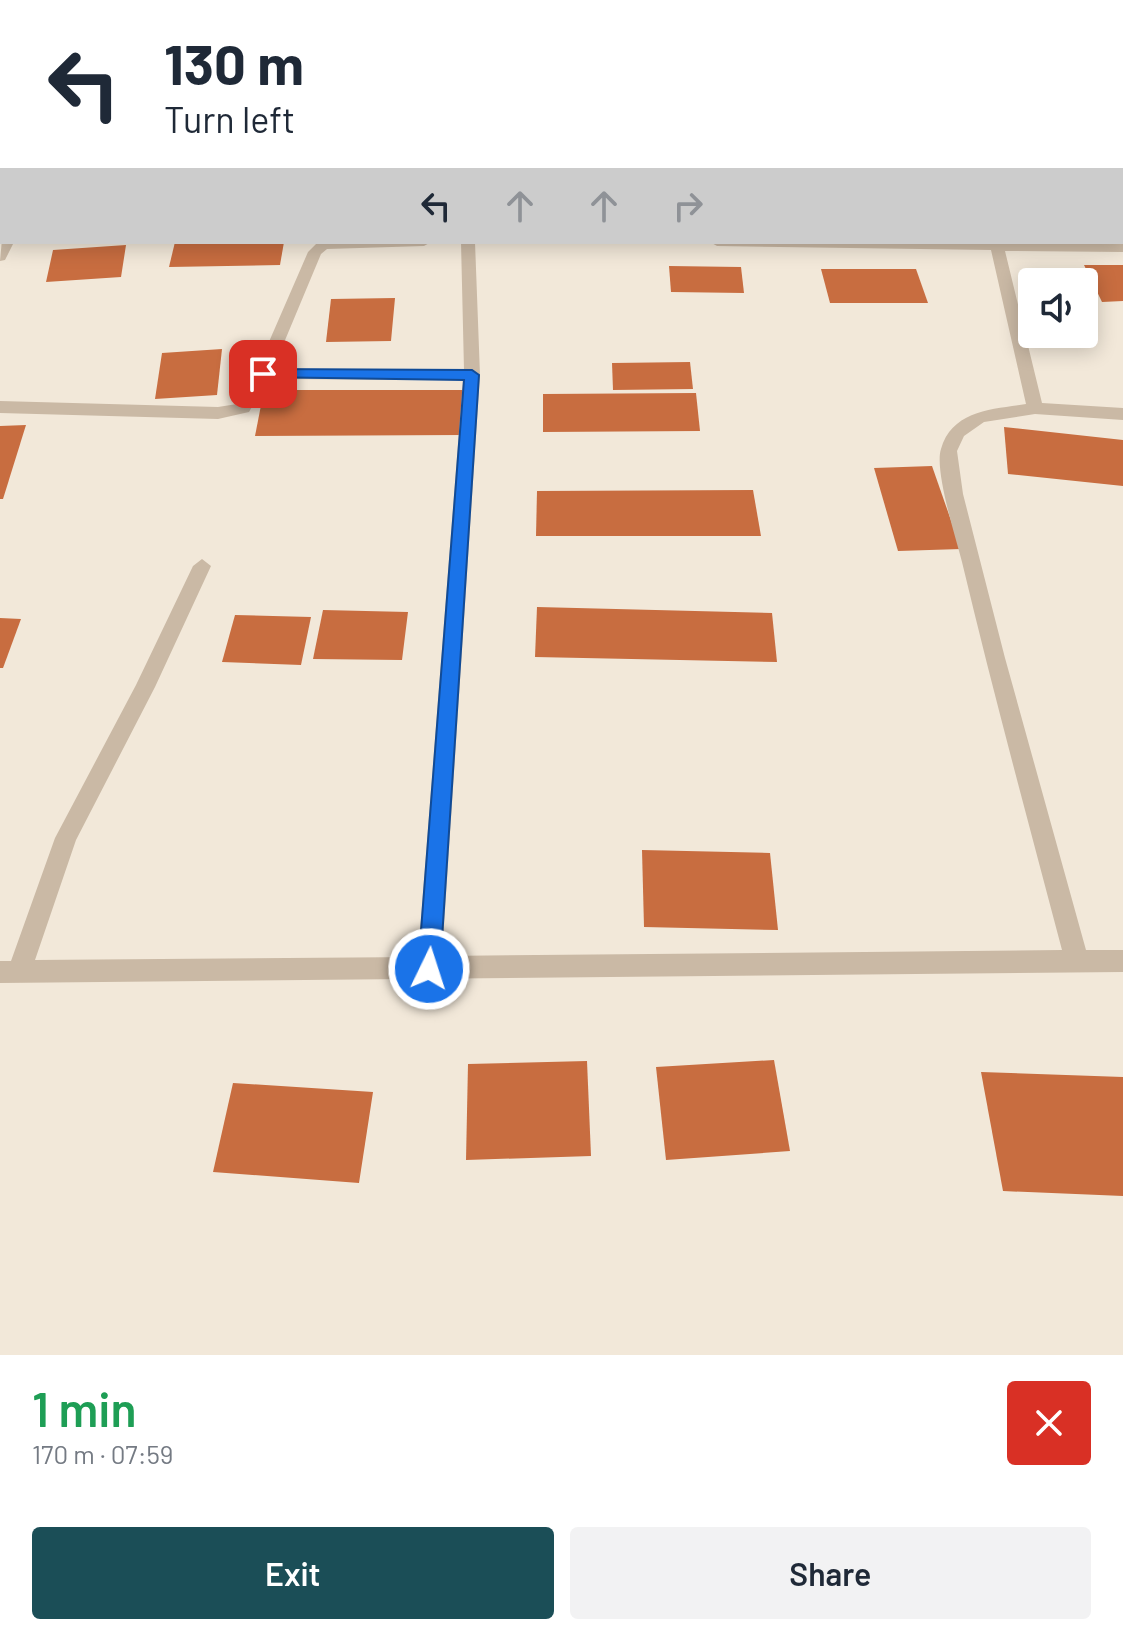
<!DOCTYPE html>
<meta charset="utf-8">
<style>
:root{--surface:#fff;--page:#f2f2f3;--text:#1f2937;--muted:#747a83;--accent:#1b4e57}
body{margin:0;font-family:Barlow,sans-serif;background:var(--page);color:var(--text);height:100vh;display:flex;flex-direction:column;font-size:30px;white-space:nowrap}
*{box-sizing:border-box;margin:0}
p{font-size:26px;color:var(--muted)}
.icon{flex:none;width:44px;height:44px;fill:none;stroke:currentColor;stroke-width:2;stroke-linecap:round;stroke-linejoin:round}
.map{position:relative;height:1355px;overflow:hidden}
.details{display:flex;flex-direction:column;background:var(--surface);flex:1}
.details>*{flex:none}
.guide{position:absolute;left:0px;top:0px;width:1124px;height:244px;box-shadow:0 4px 20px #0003;background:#fff;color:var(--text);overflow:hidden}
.controls{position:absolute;left:1018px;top:268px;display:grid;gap:16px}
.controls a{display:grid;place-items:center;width:80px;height:80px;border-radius:8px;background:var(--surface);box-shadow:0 4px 20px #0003;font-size:40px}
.pin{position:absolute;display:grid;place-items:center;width:68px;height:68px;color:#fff;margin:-34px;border-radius:16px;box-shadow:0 4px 12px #0006}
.me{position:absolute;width:88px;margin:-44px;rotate:4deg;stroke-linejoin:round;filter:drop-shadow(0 0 6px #0008)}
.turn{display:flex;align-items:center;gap:28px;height:168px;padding:0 32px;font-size:36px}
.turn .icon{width:104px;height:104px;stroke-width:2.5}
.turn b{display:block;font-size:56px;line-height:68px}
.lanes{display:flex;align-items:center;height:76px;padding:0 32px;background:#0003;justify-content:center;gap:40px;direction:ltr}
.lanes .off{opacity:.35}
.round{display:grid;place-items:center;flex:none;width:84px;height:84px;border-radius:8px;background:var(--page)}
.summary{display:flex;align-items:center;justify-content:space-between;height:136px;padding:0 32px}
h1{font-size:48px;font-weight:600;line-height:60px;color:#1e9e55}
.cta{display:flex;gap:16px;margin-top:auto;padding:16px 32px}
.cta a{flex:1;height:92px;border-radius:8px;background:var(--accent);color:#fff;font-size:32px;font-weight:600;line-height:92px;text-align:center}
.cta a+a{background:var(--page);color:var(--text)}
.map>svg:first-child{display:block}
.building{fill:#c86d40}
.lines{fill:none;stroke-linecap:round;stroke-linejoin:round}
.minor{fill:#cab9a5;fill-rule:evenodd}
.highway{fill:#56473d;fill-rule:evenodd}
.route{fill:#1a73e8;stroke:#114b97;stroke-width:2}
</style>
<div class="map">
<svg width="1123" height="1355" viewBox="0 0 1123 1355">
<rect width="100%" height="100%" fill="#f2e8d9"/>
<!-- building -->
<g class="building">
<polygon points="175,242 284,242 280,265 169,267"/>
<polygon points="126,245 121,277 46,282 53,250"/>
<polygon points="1084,265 1123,265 1123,301 1102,302"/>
<polygon points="669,266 741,267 744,293 671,292"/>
<polygon points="821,269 916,269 928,303 830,303"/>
<polygon points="395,298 391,341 326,342 331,299"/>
<polygon points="222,349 217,395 155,399 162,353"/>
<polygon points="690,362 693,389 613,390 612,363"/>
<polygon points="264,390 465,390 462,435 255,436"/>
<polygon points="696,393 700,431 543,432 543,394"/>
<polygon points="26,425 3,499 0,499 0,426"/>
<polygon points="1004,427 1123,440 1123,486 1008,474"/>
<polygon points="932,466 961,549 898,551 874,468"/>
<polygon points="753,490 761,536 536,536 537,491"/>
<polygon points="537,607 772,613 777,662 535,657"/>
<polygon points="323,610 408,612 402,660 313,659"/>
<polygon points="235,615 311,617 301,665 222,662"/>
<polygon points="0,618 21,619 3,668 0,668"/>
<polygon points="642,850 770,853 778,930 644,927"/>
<polygon points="774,1060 790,1151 666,1160 656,1067"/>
<polygon points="587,1061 591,1156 466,1160 468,1064"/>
<polygon points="981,1072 1123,1077 1123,1196 1003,1191"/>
<polygon points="233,1083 373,1092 359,1183 213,1172"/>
</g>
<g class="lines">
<!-- minor -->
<g class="minor">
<polygon points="88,0 100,0 87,2"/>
<polygon points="294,0 306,0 293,2"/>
<polygon points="407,0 419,0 406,2"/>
<rect x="563" y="0" width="12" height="2"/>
<polygon points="875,0 887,0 888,2 876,2"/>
<rect x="0" y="95" width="2" height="8"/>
<polygon points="2,239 2,242 14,242 5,260 0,261"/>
<path d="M318 242H431L424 246 327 249 321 254 273 369 464 370 461 242H475L480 375 442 956 1062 950C1028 821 993 692 962 562 956 538 934 470 941 449 952 410 993 409 1026 404L991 250 717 246 710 242 1123 244V252L1005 251 1042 403 1123 408V420L1035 414 984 422 964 436 957 451 963 494 1005 658 1086 950H1123V972L0 983V961H11L55 838 136 685 193 566 202 559 211 566 155 687 76 840 35 960 418 957 463 380 268 379 249 412 218 419 0 413V401L218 407 237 404 255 374 308 252Z"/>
</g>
<!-- highway -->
<g class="highway">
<rect x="1122" y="159" width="1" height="10"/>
<polygon points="2,160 2,170 0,171 0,161"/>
</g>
</g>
<!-- route -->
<polygon class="route" points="263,369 472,370 479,375 440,969 436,976 429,979 421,976 418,969 464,380 258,377 255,374"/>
</svg>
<div class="controls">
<a><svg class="icon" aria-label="sound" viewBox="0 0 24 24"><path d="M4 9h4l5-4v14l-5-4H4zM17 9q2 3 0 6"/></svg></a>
</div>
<div class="pin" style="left:263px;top:374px;background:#d93025"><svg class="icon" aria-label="arrive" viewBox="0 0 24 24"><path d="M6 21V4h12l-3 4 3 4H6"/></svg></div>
<svg class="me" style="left:429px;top:969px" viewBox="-20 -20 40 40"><circle r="17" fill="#1a73e8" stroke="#fff" stroke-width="3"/><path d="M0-11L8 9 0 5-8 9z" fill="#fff"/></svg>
<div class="guide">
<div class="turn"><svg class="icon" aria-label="left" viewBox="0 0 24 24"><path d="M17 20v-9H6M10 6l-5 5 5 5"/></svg><div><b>130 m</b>Turn left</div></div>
<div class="lanes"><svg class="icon" aria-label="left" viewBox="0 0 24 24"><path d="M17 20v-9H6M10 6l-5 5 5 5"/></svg><svg class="icon off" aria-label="ahead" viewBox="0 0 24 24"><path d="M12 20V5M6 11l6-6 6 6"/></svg><svg class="icon off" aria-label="ahead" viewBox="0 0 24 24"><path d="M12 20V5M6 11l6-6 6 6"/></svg><svg class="icon off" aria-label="right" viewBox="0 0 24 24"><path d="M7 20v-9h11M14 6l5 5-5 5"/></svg></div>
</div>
</div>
<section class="details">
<div class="summary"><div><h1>1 min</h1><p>170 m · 07:59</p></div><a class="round" style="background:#d93025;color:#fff"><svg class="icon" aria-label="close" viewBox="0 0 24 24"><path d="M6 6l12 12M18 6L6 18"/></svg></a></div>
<div class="cta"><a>Exit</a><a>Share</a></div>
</section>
